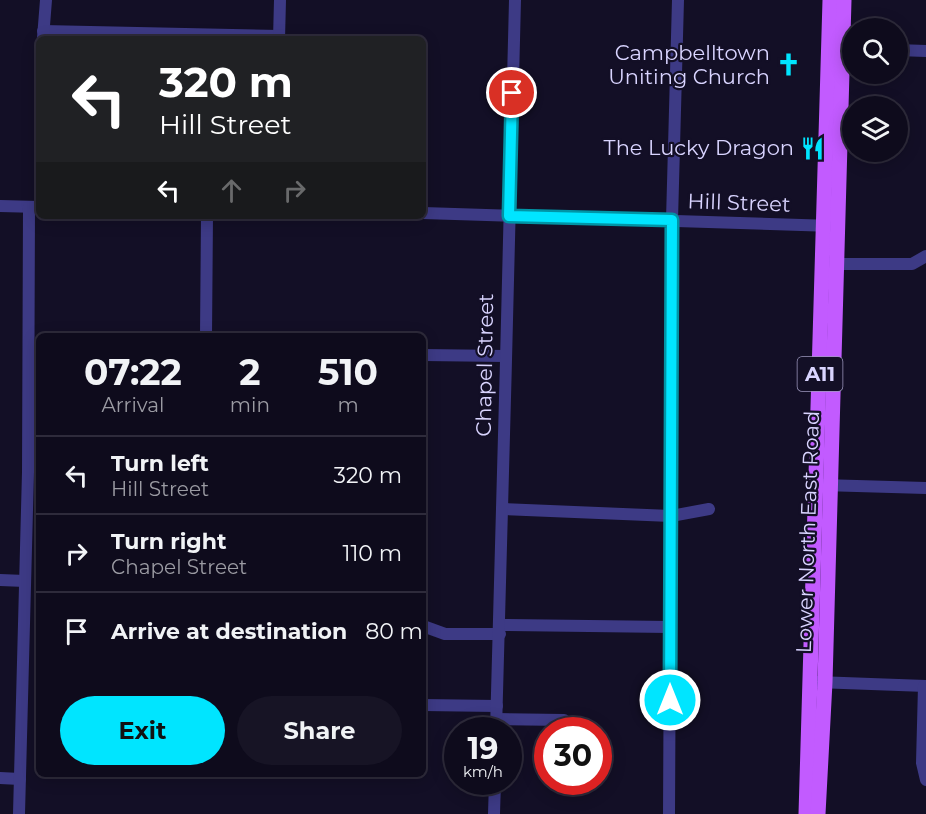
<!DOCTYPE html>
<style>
:root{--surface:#0e0b1c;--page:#171425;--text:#f1f3f6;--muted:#9b9ba3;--line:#2e2b3b;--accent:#00e5ff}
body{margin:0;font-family:Montserrat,sans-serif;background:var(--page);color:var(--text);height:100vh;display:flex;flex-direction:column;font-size:22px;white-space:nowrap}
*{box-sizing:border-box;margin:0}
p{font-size:20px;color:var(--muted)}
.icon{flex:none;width:33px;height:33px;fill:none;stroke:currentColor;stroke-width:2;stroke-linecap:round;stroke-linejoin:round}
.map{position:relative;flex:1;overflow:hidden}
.side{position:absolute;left:36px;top:333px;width:390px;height:444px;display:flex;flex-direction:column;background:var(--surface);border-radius:9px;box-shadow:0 3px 15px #0003,0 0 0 2px var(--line)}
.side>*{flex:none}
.top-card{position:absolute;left:36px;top:36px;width:390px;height:183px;border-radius:9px;box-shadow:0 3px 15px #0003,0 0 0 2px var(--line);background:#202124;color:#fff;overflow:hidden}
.fabs{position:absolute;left:842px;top:18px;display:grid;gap:12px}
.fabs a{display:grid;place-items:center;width:66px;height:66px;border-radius:50%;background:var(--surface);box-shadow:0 3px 15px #0003,0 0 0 2px var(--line);font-size:30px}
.speed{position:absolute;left:444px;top:717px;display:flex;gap:12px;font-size:30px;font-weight:700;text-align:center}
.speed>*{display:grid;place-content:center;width:78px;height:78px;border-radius:50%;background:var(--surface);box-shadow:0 3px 15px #0003,0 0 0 2px var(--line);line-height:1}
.speed small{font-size:15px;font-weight:400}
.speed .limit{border:9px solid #d22;background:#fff;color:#111}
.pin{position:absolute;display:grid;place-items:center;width:51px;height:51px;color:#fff;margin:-26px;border:3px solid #fff;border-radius:50%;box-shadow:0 2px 6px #0007}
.me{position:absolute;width:66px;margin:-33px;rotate:0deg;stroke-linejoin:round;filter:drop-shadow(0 0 4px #0008)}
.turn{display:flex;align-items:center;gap:21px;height:126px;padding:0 24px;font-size:27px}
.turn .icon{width:78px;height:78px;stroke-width:2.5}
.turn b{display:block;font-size:42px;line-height:51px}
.lanes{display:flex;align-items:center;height:57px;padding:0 24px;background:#0003;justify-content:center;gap:30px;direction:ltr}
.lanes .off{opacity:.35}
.eta{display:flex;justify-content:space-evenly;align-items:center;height:102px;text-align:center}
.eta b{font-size:36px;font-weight:700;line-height:42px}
.button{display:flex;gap:12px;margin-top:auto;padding:12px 24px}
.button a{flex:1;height:69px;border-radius:36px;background:var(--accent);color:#111;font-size:24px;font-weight:700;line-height:69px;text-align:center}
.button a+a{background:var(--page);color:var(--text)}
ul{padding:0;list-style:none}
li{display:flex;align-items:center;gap:18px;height:78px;padding:0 24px;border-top:2px solid var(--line)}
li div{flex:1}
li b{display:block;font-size:22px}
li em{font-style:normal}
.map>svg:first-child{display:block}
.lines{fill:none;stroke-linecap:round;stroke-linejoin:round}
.minor{stroke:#3d3a85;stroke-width:12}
.primary{stroke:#c25bff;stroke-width:15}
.route-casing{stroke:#0095a6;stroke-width:15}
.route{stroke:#00e5ff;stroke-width:10}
.labels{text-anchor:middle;stroke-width:4.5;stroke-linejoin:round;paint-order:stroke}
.shield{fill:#130f26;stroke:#9e99be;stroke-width:1.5}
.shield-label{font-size:20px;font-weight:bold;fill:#d9d4ff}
.poi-label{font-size:21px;fill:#d9d4ff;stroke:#130f26;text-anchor:end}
.street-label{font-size:21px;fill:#d9d4ff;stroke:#130f26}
</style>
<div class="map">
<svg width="926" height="814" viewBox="0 0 926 814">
<rect width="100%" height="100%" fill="#130f26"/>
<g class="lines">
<!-- minor -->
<g class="minor">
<polyline points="43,31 279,36"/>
<polyline points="43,38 46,0"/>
<polyline points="279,39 280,0"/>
<polyline points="897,50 926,51"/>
<polyline points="0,206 39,207"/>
<polyline points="423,213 833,226"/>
<polyline points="830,264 912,264 926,256"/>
<polyline points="206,336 207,216"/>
<polyline points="423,355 505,356"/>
<polyline points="822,485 926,488"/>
<polyline points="502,509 671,516 709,509"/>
<polyline points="0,580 25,581"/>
<polyline points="501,625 670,627"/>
<polyline points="423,626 445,634 500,634"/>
<polyline points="816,682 926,686"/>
<polyline points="924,686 922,763 926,780"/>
<polyline points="423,705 497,706"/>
<polyline points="497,719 564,720"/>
<path d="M496 730C504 487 508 243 515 0"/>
<polyline points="0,778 20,779"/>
<polyline points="19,814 28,472 29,207"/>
<polyline points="494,814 495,782"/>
<polyline points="669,814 672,220 678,0"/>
</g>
<!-- primary -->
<g class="primary">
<polyline points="806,814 830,0"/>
<polyline points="818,814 825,682 844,0"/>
</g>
</g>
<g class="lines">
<defs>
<polyline id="route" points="512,93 509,216 672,220 670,700"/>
</defs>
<!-- route casing -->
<use href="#route" class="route-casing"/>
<!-- route -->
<use href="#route" class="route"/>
</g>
<!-- icons -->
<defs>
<symbol id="church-bare" viewBox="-9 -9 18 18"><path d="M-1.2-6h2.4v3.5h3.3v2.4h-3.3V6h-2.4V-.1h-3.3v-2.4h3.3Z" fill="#00e5ff" stroke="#130f26" stroke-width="2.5" paint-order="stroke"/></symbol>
<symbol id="restaurant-bare" viewBox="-9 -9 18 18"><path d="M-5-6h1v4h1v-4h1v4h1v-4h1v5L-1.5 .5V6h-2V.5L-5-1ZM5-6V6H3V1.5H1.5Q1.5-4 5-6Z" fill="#00e5ff" stroke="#130f26" stroke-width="2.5" paint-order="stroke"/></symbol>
</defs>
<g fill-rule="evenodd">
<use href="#church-bare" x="772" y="48" width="33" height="33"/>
<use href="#restaurant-bare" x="796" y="132" width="33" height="33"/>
</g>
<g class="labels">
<!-- shield labels -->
<rect class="shield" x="797.5" y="357" width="45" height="34" rx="4.5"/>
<g class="shield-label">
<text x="820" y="381">A11</text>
</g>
<!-- poi labels -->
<g class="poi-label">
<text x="770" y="60">Campbelltown<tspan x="770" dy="24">Uniting Church</tspan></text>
<text x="794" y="155">The Lucky Dragon</text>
</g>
<!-- street labels -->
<g class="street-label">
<text transform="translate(739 203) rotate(2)" y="7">Hill Street</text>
<text transform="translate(485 365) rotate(-89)" y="7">Chapel Street</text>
<text transform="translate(808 532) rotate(-88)" y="7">Lower North East Road</text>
</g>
</g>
</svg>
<div class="fabs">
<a><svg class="icon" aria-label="search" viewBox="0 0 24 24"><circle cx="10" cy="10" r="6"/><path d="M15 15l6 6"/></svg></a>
<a><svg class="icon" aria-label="layers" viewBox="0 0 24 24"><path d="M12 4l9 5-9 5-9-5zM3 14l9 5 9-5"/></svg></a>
</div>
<div class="speed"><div>19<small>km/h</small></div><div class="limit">30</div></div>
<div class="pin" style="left:512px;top:93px;background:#d93025"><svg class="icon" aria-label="arrive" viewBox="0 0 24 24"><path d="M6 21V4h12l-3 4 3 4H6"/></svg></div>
<svg class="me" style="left:670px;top:700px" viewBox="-20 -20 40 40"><circle r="17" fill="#00e5ff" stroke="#fff" stroke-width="3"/><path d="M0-11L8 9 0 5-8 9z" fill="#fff"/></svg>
<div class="top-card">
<div class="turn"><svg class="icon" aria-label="left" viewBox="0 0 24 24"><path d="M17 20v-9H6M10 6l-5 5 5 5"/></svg><div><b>320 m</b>Hill Street</div></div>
<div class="lanes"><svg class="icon" aria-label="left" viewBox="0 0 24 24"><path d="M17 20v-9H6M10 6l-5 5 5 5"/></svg><svg class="icon off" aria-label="ahead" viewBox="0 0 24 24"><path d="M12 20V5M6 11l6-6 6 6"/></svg><svg class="icon off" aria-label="right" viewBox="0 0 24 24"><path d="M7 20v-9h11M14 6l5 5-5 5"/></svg></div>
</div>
<section class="side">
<div class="eta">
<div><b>07:22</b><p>Arrival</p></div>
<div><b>2</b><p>min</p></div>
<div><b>510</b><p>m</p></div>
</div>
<ul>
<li><svg class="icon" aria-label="left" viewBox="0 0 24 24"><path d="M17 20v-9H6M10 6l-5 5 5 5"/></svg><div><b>Turn left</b><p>Hill Street</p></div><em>320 m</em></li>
<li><svg class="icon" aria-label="right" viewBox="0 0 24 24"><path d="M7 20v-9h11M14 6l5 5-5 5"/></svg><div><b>Turn right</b><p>Chapel Street</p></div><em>110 m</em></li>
<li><svg class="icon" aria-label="arrive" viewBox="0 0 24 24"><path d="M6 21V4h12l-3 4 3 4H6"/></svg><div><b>Arrive at destination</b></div><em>80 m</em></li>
</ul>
<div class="button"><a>Exit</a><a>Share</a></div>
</section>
</div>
